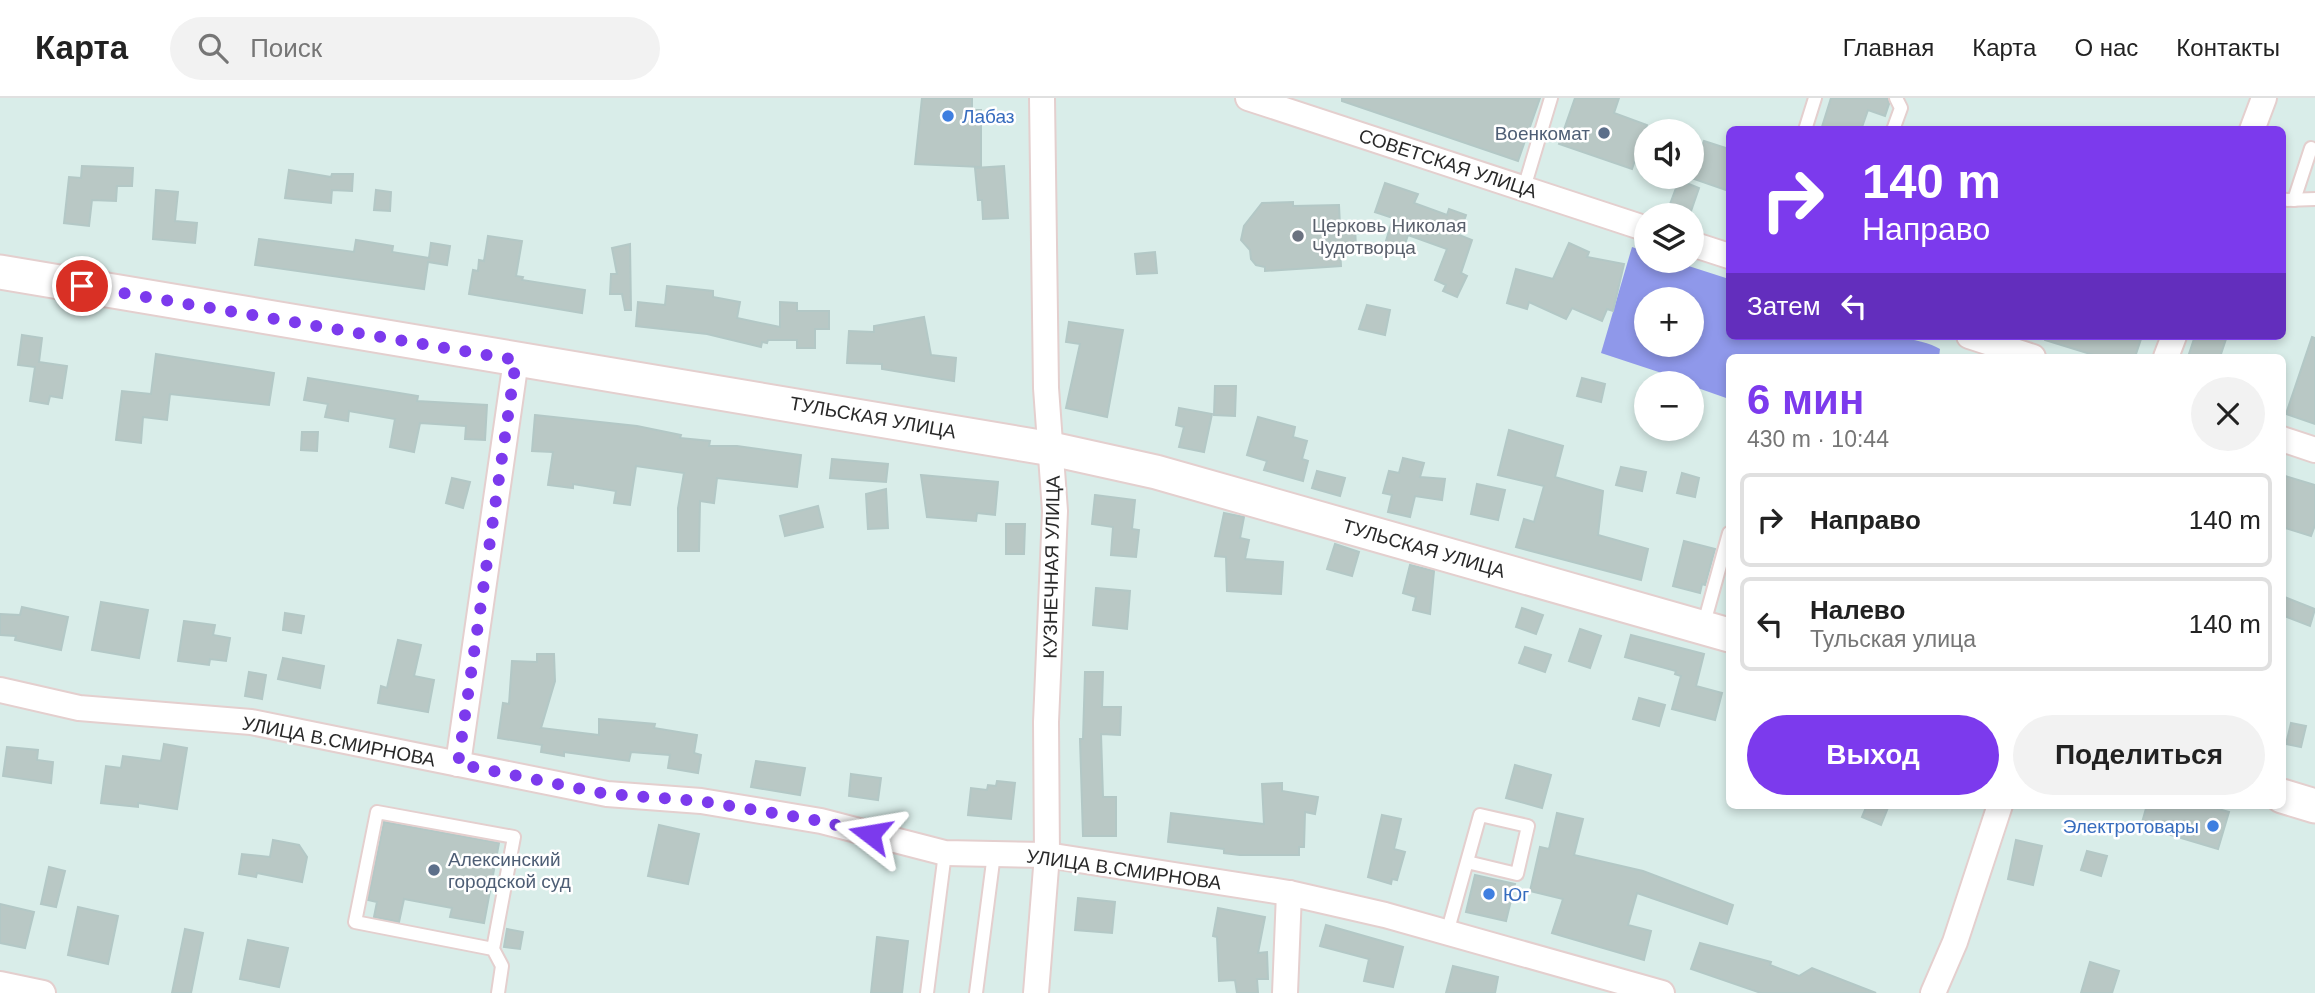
<!DOCTYPE html>
<html lang="ru">
<meta charset="utf-8">
<style>
:root{--surface:#fff;--page:#f2f2f2;--text:#222;--muted:#767676;--line:#e0e0e0;--accent:#7c3aed}
body{margin:0;font-family:Arial,sans-serif;background:var(--page);color:var(--text);height:100vh;display:flex;flex-direction:column;font-size:26px;white-space:nowrap}
*{box-sizing:border-box;margin:0}
p{font-size:23px;color:var(--muted)}
.icon{flex:none;width:38px;height:38px;fill:none;stroke:currentColor;stroke-width:2;stroke-linecap:round;stroke-linejoin:round}
.map{position:relative;flex:1;overflow:hidden}
.panel{position:absolute;left:1726px;top:256px;width:560px;height:455px;display:flex;flex-direction:column;background:var(--surface);border-radius:10px;box-shadow:0 4px 10px #0003}
.panel>*{flex:none}
.guide{position:absolute;left:1726px;top:28px;width:560px;height:214px;border-radius:10px;box-shadow:0 4px 10px #0003;background:#7c3aed;color:#fff;overflow:hidden}
.controls{position:absolute;left:1634px;top:21px;display:grid;gap:14px}
.controls a{display:grid;place-items:center;width:70px;height:70px;border-radius:50%;background:var(--surface);box-shadow:0 4px 10px #0003;font-size:35px}
.pin{position:absolute;display:grid;place-items:center;width:60px;height:60px;color:#fff;margin:-30px;border:4px solid #fff;border-radius:50%;box-shadow:0 2px 7px #0007}
.me{position:absolute;width:77px;margin:-38px;rotate:284deg;stroke-linejoin:round;filter:drop-shadow(0 0 5px #0008)}
.turn{display:flex;align-items:center;gap:24px;height:147px;padding:0 21px;font-size:32px}
.turn .icon{width:91px;height:91px;stroke-width:2.5}
.turn b{display:block;font-size:49px;line-height:60px}
.then{display:flex;align-items:center;height:66px;padding:0 21px;background:#0003;gap:14px;font-size:26px}
.round{display:grid;place-items:center;flex:none;width:74px;height:74px;border-radius:37px;background:var(--page)}
.overview{display:flex;align-items:center;justify-content:space-between;height:119px;padding:0 21px}
h1{font-size:42px;font-weight:700;line-height:52px;color:var(--accent)}
.primary-button{display:flex;gap:14px;margin-top:auto;padding:14px 21px}
.primary-button a{flex:1;height:80px;border-radius:42px;background:var(--accent);color:#fff;font-size:28px;font-weight:700;line-height:80px;text-align:center}
.primary-button a+a{background:var(--page);color:var(--text)}
ul{padding:0;list-style:none}
li{display:flex;align-items:center;gap:21px;height:94px;margin:0 14px 10px;padding:0 7px;border:4px solid var(--line);border-radius:10px}
li div{flex:1}
li b{display:block;font-size:26px}
li em{font-style:normal}
header{display:flex;align-items:center;gap:42px;box-sizing:border-box;height:98px;padding:0 35px;background:var(--surface);border-bottom:2px solid var(--line)}
header strong{font-size:33px}
nav{display:flex;gap:38px;margin-inline-start:auto;font-size:24px}
.search{width:490px;height:63px;background:var(--page);display:flex;align-items:center;gap:18px;box-sizing:border-box;padding:0 24px;border-radius:38px;color:var(--muted);font-size:26px}
.map>svg:first-child{display:block}
.green{fill:#8f98ea;fill-rule:evenodd}
.building{fill:#b9c8c5;stroke:#b3c8c6;stroke-width:2}
.lines{fill:none;stroke-linecap:round;stroke-linejoin:round}
.service-casing{stroke:#e4cfce;stroke-width:16}
.minor-casing{stroke:#e4cfce;stroke-width:28}
.secondary-casing{stroke:#e4cfce;stroke-width:37}
.service{stroke:#fff;stroke-width:12}
.minor{stroke:#fff;stroke-width:24}
.secondary{stroke:#fff;stroke-width:33}
.route{stroke:#7c3aed;stroke-width:12;stroke-dasharray:0 21.6}
.shop-dot{fill:#3f7fe0;stroke:#fff;stroke-width:2.5}
.service-dot{fill:#5c6f8a;stroke:#fff;stroke-width:2.5}
.worship-dot{fill:#6b7280;stroke:#fff;stroke-width:2.5}
.labels{text-anchor:middle;stroke-width:5;stroke-linejoin:round;paint-order:stroke}
.shop-label{font-size:19px;fill:#366cbe;stroke:#fff;text-anchor:start}
.service-label{font-size:19px;fill:#4e5e75;stroke:#fff;text-anchor:end}
.street-label{font-size:19px;fill:#292929;stroke:#fff}
.worship-label{font-size:19px;fill:#5b616d;stroke:#fff;text-anchor:start}
</style>
<header>
<strong>Карта</strong>
<div class="search"><svg class="icon" aria-label="search" viewBox="0 0 24 24"><circle cx="10" cy="10" r="6"/><path d="M15 15l6 6"/></svg>Поиск</div>
<nav><a>Главная</a><a>Карта</a><a>О нас</a><a>Контакты</a></nav>
</header>
<div class="map">
<svg width="2315" height="895" viewBox="0 0 2315 895">
<rect width="100%" height="100%" fill="#d9ede9"/>
<!-- green -->
<path class="green" d="M1632 149 1647 154V163H1673L1729 181V238C1777 238 1907 229 1940 251L1939 259H1729V301L1692 288V285L1601 255ZM1647 201H1692V247H1647Z"/>
<!-- building -->
<g class="building">
<polygon points="922,0 972,0 972,12 981,12 981,69 915,66"/>
<polygon points="1342,0 1540,0 1518,63 1342,3"/>
<polygon points="1575,0 1619,0 1614,15 1647,27 1632,71 1559,46"/>
<polygon points="1831,0 1887,0 1889,6 1885,18 1868,12 1861,32 1821,32"/>
<polygon points="1704,43 1729,51 1729,93 1691,80"/>
<polygon points="82,68 133,70 132,88 117,88 116,103 92,102 89,128 64,125 69,79 81,80"/>
<polygon points="1004,68 1008,120 983,121 982,102 978,102 975,70"/>
<polygon points="289,72 331,79 332,76 353,76 352,93 332,92 331,105 285,100"/>
<polygon points="1679,82 1699,90 1690,116 1669,109"/>
<polygon points="1385,85 1418,96 1414,105 1447,117 1449,111 1466,117 1459,137 1472,142 1461,175 1467,178 1457,199 1443,193 1446,187 1435,182 1447,151 1408,137 1403,152 1385,146 1393,120 1375,114"/>
<polygon points="156,92 178,94 175,123 197,125 195,145 153,141"/>
<polygon points="376,92 391,94 390,113 374,112"/>
<polygon points="1293,104 1293,108 1339,107 1340,128 1355,128 1356,150 1340,150 1341,168 1265,173 1265,169 1256,167 1251,161 1250,152 1241,142 1244,128 1262,105"/>
<polygon points="488,138 522,143 516,178 523,179 522,182 585,192 582,215 469,196 473,172 478,173 479,162 484,163"/>
<polygon points="259,141 354,154 356,142 393,148 392,154 429,160 431,145 450,148 447,167 428,164 424,191 255,167"/>
<polygon points="1569,145 1589,154 1587,159 1624,166 1613,213 1607,211 1602,223 1572,210 1566,221 1529,204 1527,211 1507,205 1516,171 1553,181"/>
<polygon points="630,146 631,212 625,212 622,196 610,196 611,176 617,176 612,150"/>
<polygon points="1155,154 1157,175 1137,176 1135,156"/>
<polygon points="667,188 713,193 713,199 740,204 737,220 780,229 780,204 797,205 797,213 829,213 829,231 815,231 815,250 797,250 797,242 768,242 767,245 762,244 761,249 707,236 636,228 638,204 665,207"/>
<polygon points="1367,207 1390,212 1385,237 1359,231"/>
<polygon points="924,219 931,257 956,260 954,283 882,271 882,266 847,265 849,233 874,234 874,228"/>
<polygon points="1069,224 1123,232 1107,319 1066,310 1080,246 1066,244"/>
<polygon points="22,237 42,240 39,264 67,268 62,300 50,298 48,306 30,303 35,269 18,267"/>
<polygon points="2045,238 2142,238 2135,259 2100,259 2045,242"/>
<polygon points="2195,238 2227,238 2220,259 2188,259"/>
<polygon points="2312,239 2315,240 2315,326 2286,316"/>
<polygon points="156,256 274,275 269,307 170,296 167,322 143,319 141,345 116,342 122,293 151,296"/>
<polygon points="308,280 418,298 417,303 487,307 485,342 465,341 466,328 420,325 414,354 390,349 395,321 349,313 348,323 325,319 328,306 304,302"/>
<polygon points="1582,280 1605,286 1601,304 1577,298"/>
<polygon points="1215,288 1236,288 1235,318 1214,317"/>
<polygon points="1179,310 1212,316 1204,354 1179,349 1184,329 1176,327"/>
<polygon points="535,317 637,328 681,337 680,340 710,343 709,348 737,348 801,357 797,389 717,380 714,405 700,403 699,453 678,453 678,410 684,375 636,368 630,407 614,405 616,393 573,386 573,390 548,387 553,354 532,353"/>
<polygon points="1258,319 1295,329 1293,339 1307,343 1302,361 1308,363 1303,383 1264,372 1267,363 1247,357"/>
<polygon points="1509,332 1563,348 1555,379 1603,393 1598,437 1648,451 1641,482 1516,449 1524,421 1534,424 1544,388 1498,377"/>
<polygon points="302,334 318,334 317,353 301,352"/>
<polygon points="1403,360 1424,365 1420,379 1445,381 1442,402 1415,398 1410,419 1388,414 1392,397 1383,395 1389,373 1399,375"/>
<polygon points="832,361 888,366 886,384 830,380"/>
<polygon points="1621,369 1646,374 1642,393 1616,387"/>
<polygon points="1317,373 1345,380 1340,398 1312,390"/>
<polygon points="1682,375 1699,380 1695,399 1677,395"/>
<polygon points="921,377 998,384 995,417 977,415 976,423 927,419"/>
<polygon points="2282,377 2315,387 2315,427 2311,438 2282,429"/>
<polygon points="452,380 470,384 463,410 446,405"/>
<polygon points="1477,386 1505,392 1498,422 1471,416"/>
<polygon points="886,391 888,430 868,431 866,396"/>
<polygon points="1095,397 1135,402 1132,431 1139,432 1136,459 1111,457 1113,429 1092,426"/>
<polygon points="818,408 823,429 785,438 780,418"/>
<polygon points="1224,415 1244,419 1240,440 1249,442 1245,461 1283,464 1281,496 1227,493 1226,459 1215,458"/>
<polygon points="1006,426 1025,426 1024,456 1006,456"/>
<polygon points="1684,443 1715,451 1705,487 1702,486 1700,495 1673,488"/>
<polygon points="1335,446 1359,454 1352,478 1327,471"/>
<polygon points="1410,467 1434,473 1430,516 1413,512 1416,499 1403,495"/>
<polygon points="1096,490 1130,493 1127,531 1093,527"/>
<polygon points="2282,498 2315,511 2310,528 2282,517"/>
<polygon points="101,504 148,512 139,560 92,552"/>
<polygon points="22,509 68,519 61,552 15,542 16,538 0,537 0,516 20,517"/>
<polygon points="1522,510 1543,517 1536,536 1516,529"/>
<polygon points="285,515 304,518 301,535 283,532"/>
<polygon points="184,523 215,527 213,537 230,540 226,563 210,561 209,567 178,563"/>
<polygon points="1580,531 1601,538 1590,570 1569,563"/>
<polygon points="1631,537 1704,556 1696,588 1722,595 1715,622 1672,611 1681,578 1675,576 1676,573 1625,559"/>
<polygon points="398,542 421,547 414,578 434,582 428,614 378,605 381,588 387,590"/>
<polygon points="1525,549 1551,557 1545,574 1519,565"/>
<polygon points="537,556 554,556 555,583 541,630 599,637 599,621 655,626 654,630 697,637 694,655 701,657 698,675 668,670 670,657 631,654 629,663 564,654 564,658 541,654 542,647 498,640 503,605 509,606 512,563 537,564"/>
<polygon points="283,560 324,568 320,590 278,581"/>
<polygon points="249,574 266,577 262,601 245,598"/>
<polygon points="1085,574 1103,574 1102,609 1121,609 1120,637 1101,636 1103,699 1116,699 1116,738 1083,738 1080,641 1083,641"/>
<polygon points="1639,600 1665,607 1659,628 1633,621"/>
<polygon points="2291,625 2306,628 2301,649 2286,646"/>
<polygon points="164,646 187,650 177,711 138,705 138,709 101,705 106,668 121,670 123,658 161,663"/>
<polygon points="7,649 38,652 37,662 53,664 51,685 3,678"/>
<polygon points="756,663 805,670 800,697 751,689"/>
<polygon points="1515,667 1551,677 1542,710 1506,700"/>
<polygon points="851,676 881,680 878,702 849,698"/>
<polygon points="997,683 1015,685 1011,721 968,717 971,690 987,692 988,687 996,688"/>
<polygon points="1282,685 1282,693 1318,699 1315,716 1305,714 1304,749 1299,749 1299,757 1240,757 1224,755 1224,751 1168,744 1171,715 1264,726 1262,686"/>
<polygon points="1867,707 1889,707 1881,727 1862,719"/>
<polygon points="2147,707 2204,707 2229,714 2218,751 2141,728"/>
<polygon points="1557,715 1583,721 1574,757 1643,773 1733,807 1727,826 1637,795 1628,827 1651,833 1644,862 1552,835 1563,801 1530,793 1540,749 1549,751"/>
<polygon points="1382,717 1401,721 1394,751 1405,754 1397,782 1392,781 1391,786 1368,779"/>
<polygon points="384,724 499,745 484,825 450,819 452,810 404,801 399,824 374,819 377,804 368,802"/>
<polygon points="659,727 699,736 688,786 648,778"/>
<polygon points="273,742 299,747 307,759 302,784 257,775 256,779 239,776 242,756 270,759"/>
<polygon points="2016,742 2042,748 2033,787 2008,781"/>
<polygon points="2087,753 2107,758 2101,778 2081,772"/>
<polygon points="49,769 65,773 56,809 41,806"/>
<polygon points="1475,777 1515,786 1506,823 1466,814"/>
<polygon points="1078,800 1115,804 1112,835 1075,832"/>
<polygon points="0,806 34,814 25,850 0,845"/>
<polygon points="78,809 118,818 108,866 68,857"/>
<polygon points="1218,810 1265,819 1258,855 1267,854 1268,881 1257,881 1258,895 1237,895 1235,882 1219,883 1217,839 1213,838"/>
<polygon points="1326,827 1403,849 1393,889 1364,883 1369,861 1320,848"/>
<polygon points="185,831 203,835 191,895 172,895"/>
<polygon points="507,831 523,834 520,851 504,849"/>
<polygon points="877,839 908,843 902,895 871,895"/>
<polygon points="248,842 288,850 279,889 240,881"/>
<polygon points="1700,845 1771,864 1770,867 1799,878 1812,870 1876,895 1761,895 1691,871"/>
<polygon points="2090,864 2119,873 2112,895 2081,895"/>
<polygon points="1453,868 1498,879 1495,895 1446,895"/>
</g>
<g class="lines">
<defs>
<g id="service">
<polyline points="1805,32 1815,0"/>
<polyline points="1893,32 1901,10 1896,0"/>
<polyline points="1524,90 1551,0"/>
<polyline points="2282,102 2315,101"/>
<polyline points="2294,102 2311,50"/>
<polyline points="1703,529 1729,435"/>
<path d="M1447 835C1458 795 1469 756 1480 717L1528 728 1517 776 1467 764"/>
<polyline points="493,851 355,824 377,714 514,739 493,851 502,868 498,895"/>
<polyline points="927,895 945,755"/>
<polyline points="976,895 994,756"/>
</g>
<g id="minor">
<polyline points="1248,0 1647,131"/>
<polyline points="2252,32 2264,0"/>
<polyline points="1692,146 1729,158"/>
<polyline points="1969,238 2033,259"/>
<polyline points="2166,259 2174,238"/>
<polyline points="2282,341 2315,352"/>
<polyline points="0,592 79,610 251,624 607,696 701,703 821,723 945,755 1047,757 1289,795 1385,817 1662,895"/>
<polyline points="458,666 516,262"/>
<polyline points="0,886 43,895"/>
<polyline points="1036,895 1047,757 1046,624 1055,413 1046,290 1042,0"/>
<polyline points="1285,895 1289,795"/>
<polyline points="1933,895 1955,844 2000,707"/>
</g>
<g id="secondary">
<polyline points="0,174 1052,351 1156,374 1729,537"/>
<polyline points="2282,698 2315,708"/>
</g>
</defs>
<!-- service casing -->
<use href="#service" class="service-casing"/>
<!-- minor casing -->
<use href="#minor" class="minor-casing"/>
<!-- secondary casing -->
<use href="#secondary" class="secondary-casing"/>
<!-- service -->
<use href="#service" class="service"/>
<!-- minor -->
<use href="#minor" class="minor"/>
<!-- secondary -->
<use href="#secondary" class="secondary"/>
</g>
<g class="lines">
<!-- route -->
<polyline class="route" points="82,188 516,262 458,666 607,696 701,703 821,723 870,736"/>
</g>
<!-- markers -->
<g class="shop-dot">
<circle cx="948" cy="18" r="7"/>
<circle cx="2213" cy="728" r="7"/>
<circle cx="1489" cy="796" r="7"/>
</g>
<g class="service-dot">
<circle cx="1604" cy="35" r="7"/>
<circle cx="434" cy="772" r="7"/>
</g>
<circle class="worship-dot" cx="1298" cy="138" r="7"/>
<g class="labels">
<!-- shop labels -->
<g class="shop-label">
<text x="962" y="25">Лабаз</text>
<text x="2199" y="735" text-anchor="end">Электротовары</text>
<text x="1503" y="803">Юг</text>
</g>
<!-- service labels -->
<g class="service-label">
<text x="1590" y="42">Военкомат</text>
<text x="448" y="768" text-anchor="start">Алексинский<tspan x="448" dy="22">городской суд</tspan></text>
</g>
<!-- street labels -->
<g class="street-label">
<text transform="translate(1448 65) rotate(18)" y="7">СОВЕТСКАЯ УЛИЦА</text>
<text transform="translate(873 319) rotate(10)" y="7">ТУЛЬСКАЯ УЛИЦА</text>
<text transform="translate(1424 450) rotate(16)" y="7">ТУЛЬСКАЯ УЛИЦА</text>
<text transform="translate(1051 469) rotate(-89)" y="7">КУЗНЕЧНАЯ УЛИЦА</text>
<text transform="translate(339 643) rotate(11)" y="7">УЛИЦА В.СМИРНОВА</text>
<text transform="translate(1124 771) rotate(8)" y="7">УЛИЦА В.СМИРНОВА</text>
</g>
<!-- worship labels -->
<g class="worship-label">
<text x="1312" y="134">Церковь Николая<tspan x="1312" dy="22">Чудотворца</tspan></text>
</g>
</g>
</svg>
<div class="controls">
<a><svg class="icon" aria-label="sound" viewBox="0 0 24 24"><path d="M4 9h4l5-4v14l-5-4H4zM17 9q2 3 0 6"/></svg></a>
<a><svg class="icon" aria-label="layers" viewBox="0 0 24 24"><path d="M12 4l9 5-9 5-9-5zM3 14l9 5 9-5"/></svg></a>
<a>+</a>
<a>−</a>
</div>
<div class="pin" style="left:82px;top:188px;background:#d93025"><svg class="icon" aria-label="arrive" viewBox="0 0 24 24"><path d="M6 21V4h12l-3 4 3 4H6"/></svg></div>
<svg class="me" style="left:870px;top:736px" viewBox="-20 -20 40 40"><path d="M0-17L14 15 0 8-14 15z" fill="#7c3aed" stroke="#fff" stroke-width="4"/></svg>
<div class="guide">
<div class="turn"><svg class="icon" aria-label="right" viewBox="0 0 24 24"><path d="M7 20v-9h11M14 6l5 5-5 5"/></svg><div><b>140 m</b>Направо</div></div>
<div class="then">Затем<svg class="icon" aria-label="left" viewBox="0 0 24 24"><path d="M17 20v-9H6M10 6l-5 5 5 5"/></svg></div>
</div>
<section class="panel">
<div class="overview"><div><h1>6 мин</h1><p>430 m · 10:44</p></div><a class="round"><svg class="icon" aria-label="close" viewBox="0 0 24 24"><path d="M6 6l12 12M18 6L6 18"/></svg></a></div>
<ul>
<li><svg class="icon" aria-label="right" viewBox="0 0 24 24"><path d="M7 20v-9h11M14 6l5 5-5 5"/></svg><div><b>Направо</b></div><em>140 m</em></li>
<li><svg class="icon" aria-label="left" viewBox="0 0 24 24"><path d="M17 20v-9H6M10 6l-5 5 5 5"/></svg><div><b>Налево</b><p>Тульская улица</p></div><em>140 m</em></li>
</ul>
<div class="primary-button"><a>Выход</a><a>Поделиться</a></div>
</section>
</div>
